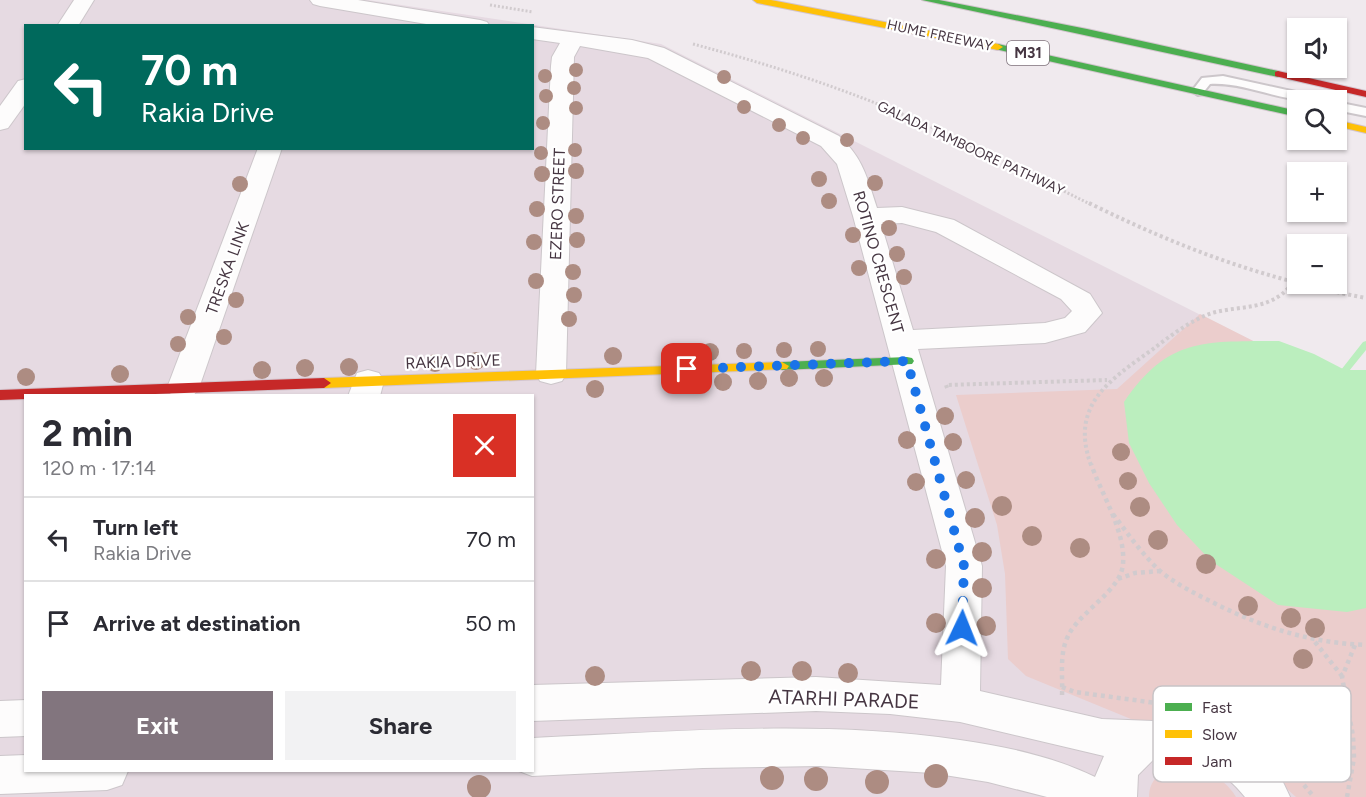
<!DOCTYPE html>
<meta charset="utf-8">
<style>
:root{--surface:#fff;--page:#f2f2f3;--text:#2b2b33;--muted:#7c7c81;--line:#e1e1e2;--accent:#82757e}
body{margin:0;font-family:Figtree,sans-serif;background:var(--page);color:var(--text);height:100vh;display:flex;flex-direction:column;font-size:22px;white-space:nowrap}
*{box-sizing:border-box;margin:0}
p{font-size:20px;color:var(--muted)}
.icon{flex:none;width:33px;height:33px;fill:none;stroke:currentColor;stroke-width:2;stroke-linecap:round;stroke-linejoin:round}
.map{position:relative;flex:1;overflow:hidden}
.details{position:absolute;left:24px;top:394px;width:510px;height:378px;display:flex;flex-direction:column;background:var(--surface);border-radius:0px;box-shadow:0 2px 4px #0004}
.details>*{flex:none}
.guide{position:absolute;left:24px;top:24px;width:510px;height:126px;border-radius:0px;box-shadow:0 2px 4px #0004;background:#00695c;color:#fff;overflow:hidden}
.controls{position:absolute;left:1287px;top:18px;display:grid;gap:12px}
.controls a{display:grid;place-items:center;width:60px;height:60px;border-radius:0px;background:var(--surface);box-shadow:0 2px 4px #0004;font-size:30px}
.pin{position:absolute;display:grid;place-items:center;width:51px;height:51px;color:#fff;margin:-26px;border-radius:12px;box-shadow:0 3px 9px #0006}
.me{position:absolute;width:66px;margin:-33px;rotate:2deg;stroke-linejoin:round;filter:drop-shadow(0 0 4px #0008)}
.turn{display:flex;align-items:center;gap:21px;height:126px;padding:0 18px;font-size:27px}
.turn .icon{width:78px;height:78px;stroke-width:2.5}
.turn b{display:block;font-size:42px;line-height:51px}
.round{display:grid;place-items:center;flex:none;width:63px;height:63px;border-radius:0px;background:var(--page)}
.overview{display:flex;align-items:center;justify-content:space-between;height:102px;padding:0 18px}
h1{font-size:36px;font-weight:700;line-height:45px}
.action{display:flex;gap:12px;margin-top:auto;padding:12px 18px}
.action a{flex:1;height:69px;border-radius:0px;background:var(--accent);color:#fff;font-size:24px;font-weight:700;line-height:69px;text-align:center}
.action a+a{background:var(--page);color:var(--text)}
ul{padding:0;list-style:none}
li{display:flex;align-items:center;gap:18px;height:84px;padding:0 18px;border-top:2px solid var(--line)}
li div{flex:1}
li b{display:block;font-size:22px}
li em{font-style:normal}
.map>svg:first-child{display:block}
.residential{fill:#e6dae2;fill-rule:evenodd}
.green{fill:#ebcdcc}
.water{fill:#bbeebe}
.lines{fill:none;stroke-linecap:round;stroke-linejoin:round}
.stream{fill:#bbeebe;fill-rule:evenodd}
.lane-casing{stroke:#ccc6ca;stroke-width:4}
.street-casing{stroke:#ccc6ca;stroke-width:2}
.fast-casing{stroke:#d3c5ce;stroke-width:2}
.slow-casing{stroke:#d3c5ce;stroke-width:2}
.jam-casing{stroke:#d3c5ce;stroke-width:2}
.path-far2{stroke:#d1cbce;stroke-width:3;stroke-dasharray:2 2;stroke-linecap:butt}
.path-far1{stroke:#d1cbce;stroke-width:4;stroke-dasharray:3 3;stroke-linecap:butt}
.path{stroke:#d1cbce;stroke-width:4.5;stroke-dasharray:4 4;stroke-linecap:butt}
.lane{fill:#fdfcfc;fill-rule:evenodd}
.street{fill:#fdfcfc;fill-rule:evenodd}
.fast{fill:#4caf50;fill-rule:evenodd}
.slow{fill:#ffc107;fill-rule:evenodd}
.jam{fill:#c62828;fill-rule:evenodd}
.tree{fill:#ad8c82}
.route{stroke:#1a73e8;stroke-width:10;stroke-dasharray:0 18}
.labels{text-anchor:middle;stroke-width:4.5;stroke-linejoin:round;paint-order:stroke}
.far-street-label{font-size:14px;fill:#463642;stroke:#fff}
.shield{fill:#fff;stroke:#7e727b;stroke-width:1.5}
.shield-label{font-size:15px;font-weight:bold;fill:#463642}
.street-label{font-size:16px;fill:#463642;stroke:#fff}
.near-street-label{font-size:20px;fill:#463642;stroke:#fff}
.key{fill:#fff;stroke:#c8c3c6;stroke-width:1.5}
.key-label{font-size:16px;fill:#463642}
</style>
<div class="map">
<svg width="1366" height="797" viewBox="0 0 1366 797">
<rect width="100%" height="100%" fill="#f0eaee"/>
<!-- residential -->
<path class="residential" d="M0 0H368L661 44 1366 398V797H0ZM26 26H532V148H26ZM26 396H532V771H26Z"/>
<!-- green -->
<g class="green">
<polygon points="1200,314 1366,398 1366,797 1296,797 1231,739 1148,726 1026,676 1008,659 1005,574 997,525 956,395 1117,389"/>
<path d="M1175 767C1198 767 1223 775 1236 797H1149C1149 780 1160 772 1175 767Z"/>
</g>
<!-- water -->
<path class="water" d="M1279 341 1314 354 1345 370H1366V608L1347 612 1278 605 1211 561 1177 525 1149 483 1129 443 1124 402C1169 336 1206 342 1279 341Z"/>
<g class="lines">
<!-- stream -->
<polygon class="stream" points="1366,341 1366,350 1349,371 1346,384 1340,384 1339,382 1341,370 1363,342"/>
<defs>
<g id="lane">
<path d="M1223 76 1314 96 1320 100C1283 104 1247 82 1210 84L1202 94 1198 95 1192 91 1202 78Z"/>
<polygon points="1336,102 1366,108 1366,116 1336,110"/>
</g>
<g id="street">
<polygon points="74,0 94,0 78,26 57,26"/>
<polygon points="310,0 358,0 480,20 487,22 490,26 438,26 320,6 313,4"/>
<path d="M532 27 632 40 664 48 839 136C863 158 867 177 877 208L902 207 954 220 1090 294 1102 313 1085 332 1045 343 918 349 982 566 980 691 1102 719 1153 721C1190 708 1246 739 1271 765 1280 774 1285 786 1290 797H1245C1226 773 1188 745 1156 757L1138 775 1137 797H1047L988 782 932 773 819 766 703 768 532 776 519 771H532V738C674 732 819 719 960 740 1007 747 1052 756 1095 777L1104 756 960 722 890 714 816 711 532 721V685L816 677 941 685 946 566 853 216 837 164 821 146 648 58 580 46 574 57 566 374 562 381 551 384 540 381 536 374 551 66 552 57 560 43 532 39ZM902 223 936 232 1061 299 1072 311 1065 318 1045 323 913 330 881 224Z"/>
<polygon points="26,79 26,103 8,128 0,130 0,106 18,81"/>
<polygon points="258,148 282,148 199,388 193,396 172,396 167,388"/>
<polygon points="368,370 379,373 384,381 380,396 348,396 357,373"/>
<polygon points="26,700 26,736 0,737 0,701"/>
<polygon points="26,755 26,771 128,771 122,785 107,790 0,794 0,756"/>
</g>
<g id="fast">
<polygon points="922,0 939,0 1087,29 1278,71 1283,74 1278,77"/>
<polygon points="998,44 1298,111 1298,117 995,49 993,47"/>
<polygon points="907,357 912,358 914,361 912,364 782,370 775,366 782,362"/>
</g>
<g id="slow">
<polygon points="753,0 771,0 998,44 1003,47 998,50 757,3"/>
<polygon points="1336,120 1366,127 1366,133 1336,126"/>
<polygon points="782,362 789,366 787,369 324,388 317,383 324,378"/>
</g>
<g id="jam">
<polygon points="1278,71 1366,91 1366,97 1275,76 1275,72"/>
<polygon points="324,378 331,383 324,388 98,396 26,396 26,399 0,400 0,390"/>
</g>
</defs>
<!-- lane casing -->
<use href="#lane" class="lane-casing"/>
<!-- street casing -->
<use href="#street" class="street-casing"/>
<!-- fast casing -->
<use href="#fast" class="fast-casing"/>
<!-- slow casing -->
<use href="#slow" class="slow-casing"/>
<!-- jam casing -->
<use href="#jam" class="jam-casing"/>
<!-- path-far2 -->
<g class="path-far2">
<polyline points="490,5 533,12"/>
<path d="M693 44C764 63 834 85 902 114 966 142 1029 174 1092 205"/>
</g>
<!-- path-far1 -->
<g class="path-far1">
<path d="M1089 203C1182 249 1264 279 1366 298"/>
<polyline points="947,388 946,385 1107,380"/>
<path d="M1091 465C1069 405 1110 380 1153 349 1170 336 1191 320 1212 313 1241 305 1270 311 1291 285"/>
</g>
<!-- path -->
<g class="path">
<path d="M1113 514C1128 534 1142 554 1160 571 1177 585 1196 594 1216 604 1264 628 1312 643 1366 645"/>
<polyline points="1118,579 1135,573 1160,571"/>
<polyline points="1315,642 1342,676"/>
<polyline points="1062,687 1075,692 1156,703"/>
<path d="M1062 695C1063 676 1059 654 1068 636 1080 611 1121 591 1123 564 1126 532 1101 493 1091 464"/>
<polyline points="1304,785 1314,797"/>
<polyline points="1347,797 1354,758 1353,736 1342,677 1355,645"/>
</g>
<!-- lane -->
<use href="#lane" class="lane"/>
<!-- street -->
<use href="#street" class="street"/>
<!-- fast -->
<use href="#fast" class="fast"/>
<!-- slow -->
<use href="#slow" class="slow"/>
<!-- jam -->
<use href="#jam" class="jam"/>
</g>
<!-- trees -->
<g class="tree">
<circle cx="576" cy="70" r="7"/>
<circle cx="545" cy="76" r="7"/>
<circle cx="724" cy="77" r="7"/>
<circle cx="574" cy="88" r="7"/>
<circle cx="546" cy="96" r="7"/>
<circle cx="744" cy="107" r="7"/>
<circle cx="576" cy="108" r="7"/>
<circle cx="543" cy="123" r="7"/>
<circle cx="779" cy="125" r="7"/>
<circle cx="803" cy="138" r="7"/>
<circle cx="847" cy="140" r="7"/>
<circle cx="575" cy="150" r="7"/>
<circle cx="541" cy="153" r="7"/>
<circle cx="576" cy="171" r="8"/>
<circle cx="542" cy="174" r="8"/>
<circle cx="819" cy="179" r="8"/>
<circle cx="875" cy="183" r="8"/>
<circle cx="240" cy="184" r="8"/>
<circle cx="829" cy="201" r="8"/>
<circle cx="537" cy="209" r="8"/>
<circle cx="576" cy="216" r="8"/>
<circle cx="889" cy="228" r="8"/>
<circle cx="853" cy="235" r="8"/>
<circle cx="577" cy="240" r="8"/>
<circle cx="534" cy="242" r="8"/>
<circle cx="897" cy="254" r="8"/>
<circle cx="859" cy="268" r="8"/>
<circle cx="573" cy="272" r="8"/>
<circle cx="904" cy="277" r="8"/>
<circle cx="536" cy="281" r="8"/>
<circle cx="574" cy="295" r="8"/>
<circle cx="236" cy="300" r="8"/>
<circle cx="188" cy="317" r="8"/>
<circle cx="569" cy="319" r="8"/>
<circle cx="224" cy="337" r="8"/>
<circle cx="178" cy="344" r="8"/>
<circle cx="818" cy="349" r="8"/>
<circle cx="784" cy="350" r="8"/>
<circle cx="744" cy="351" r="8"/>
<circle cx="710" cy="352" r="9"/>
<circle cx="613" cy="356" r="9"/>
<circle cx="476" cy="361" r="9"/>
<circle cx="435" cy="363" r="9"/>
<circle cx="349" cy="367" r="9"/>
<circle cx="305" cy="368" r="9"/>
<circle cx="262" cy="370" r="9"/>
<circle cx="120" cy="374" r="9"/>
<circle cx="26" cy="377" r="9"/>
<circle cx="789" cy="378" r="9"/>
<circle cx="824" cy="378" r="9"/>
<circle cx="758" cy="381" r="9"/>
<circle cx="723" cy="382" r="9"/>
<circle cx="595" cy="389" r="9"/>
<circle cx="945" cy="416" r="9"/>
<circle cx="907" cy="440" r="9"/>
<circle cx="953" cy="442" r="9"/>
<circle cx="1121" cy="452" r="9"/>
<circle cx="966" cy="480" r="9"/>
<circle cx="1128" cy="481" r="9"/>
<circle cx="916" cy="482" r="9"/>
<circle cx="1002" cy="506" r="10"/>
<circle cx="1140" cy="507" r="10"/>
<circle cx="975" cy="518" r="10"/>
<circle cx="1032" cy="536" r="10"/>
<circle cx="1158" cy="540" r="10"/>
<circle cx="1080" cy="548" r="10"/>
<circle cx="982" cy="552" r="10"/>
<circle cx="936" cy="559" r="10"/>
<circle cx="1206" cy="564" r="10"/>
<circle cx="982" cy="588" r="10"/>
<circle cx="1248" cy="606" r="10"/>
<circle cx="1291" cy="618" r="10"/>
<circle cx="936" cy="623" r="10"/>
<circle cx="986" cy="626" r="10"/>
<circle cx="1315" cy="628" r="10"/>
<circle cx="1303" cy="659" r="10"/>
<circle cx="751" cy="671" r="10"/>
<circle cx="802" cy="671" r="10"/>
<circle cx="848" cy="673" r="10"/>
<circle cx="595" cy="676" r="10"/>
<circle cx="936" cy="776" r="12"/>
<circle cx="772" cy="778" r="12"/>
<circle cx="816" cy="779" r="12"/>
<circle cx="877" cy="782" r="12"/>
<circle cx="479" cy="787" r="12"/>
</g>
<g class="lines">
<!-- route -->
<polyline class="route" points="687,369 907,361 964,566 962,628"/>
</g>
<g class="labels">
<!-- far-street labels -->
<g class="far-street-label">
<text transform="translate(940 35) rotate(12)" y="5">HUME FREEWAY</text>
<text transform="translate(971 148) rotate(25)" y="5">GALADA TAMBOORE PATHWAY</text>
</g>
<!-- shield labels -->
<rect class="shield" x="1007" y="41" width="42" height="24" rx="4.5"/>
<g class="shield-label">
<text x="1028" y="58">M31</text>
</g>
<!-- street labels -->
<g class="street-label">
<text transform="translate(557 204) rotate(-88)" y="6">EZERO STREET</text>
<text transform="translate(879 262) rotate(74)" y="6">ROTINO CRESCENT</text>
<text transform="translate(227 268) rotate(-70)" y="6">TRESKA LINK</text>
<text transform="translate(453 361) rotate(-2)" y="6">RAKIA DRIVE</text>
</g>
<!-- near-street labels -->
<g class="near-street-label">
<text transform="translate(844 699) rotate(2)" y="7">ATARHI PARADE</text>
</g>
</g>
<!-- legend -->
<rect x="1153" y="686" width="198" height="96" rx="9" class="key"/>
<rect x="1165" y="703" width="27" height="8" fill="#4caf50"/>
<rect x="1165" y="730" width="27" height="8" fill="#ffc107"/>
<rect x="1165" y="757" width="27" height="8" fill="#c62828"/>
<g class="key-label">
<text x="1202" y="713">Fast</text>
<text x="1202" y="740">Slow</text>
<text x="1202" y="767">Jam</text>
</g>
</svg>
<div class="controls">
<a><svg class="icon" aria-label="sound" viewBox="0 0 24 24"><path d="M4 9h4l5-4v14l-5-4H4zM17 9q2 3 0 6"/></svg></a>
<a><svg class="icon" aria-label="search" viewBox="0 0 24 24"><circle cx="10" cy="10" r="6"/><path d="M15 15l6 6"/></svg></a>
<a>+</a>
<a>−</a>
</div>
<div class="pin" style="left:687px;top:369px;background:#d93025"><svg class="icon" aria-label="arrive" viewBox="0 0 24 24"><path d="M6 21V4h12l-3 4 3 4H6"/></svg></div>
<svg class="me" style="left:962px;top:628px" viewBox="-20 -20 40 40"><path d="M0-17L14 15 0 8-14 15z" fill="#1a73e8" stroke="#fff" stroke-width="4"/></svg>
<div class="guide">
<div class="turn"><svg class="icon" aria-label="left" viewBox="0 0 24 24"><path d="M17 20v-9H6M10 6l-5 5 5 5"/></svg><div><b>70 m</b>Rakia Drive</div></div>
</div>
<section class="details">
<div class="overview"><div><h1>2 min</h1><p>120 m · 17:14</p></div><a class="round" style="background:#d93025;color:#fff"><svg class="icon" aria-label="close" viewBox="0 0 24 24"><path d="M6 6l12 12M18 6L6 18"/></svg></a></div>
<ul>
<li><svg class="icon" aria-label="left" viewBox="0 0 24 24"><path d="M17 20v-9H6M10 6l-5 5 5 5"/></svg><div><b>Turn left</b><p>Rakia Drive</p></div><em>70 m</em></li>
<li><svg class="icon" aria-label="arrive" viewBox="0 0 24 24"><path d="M6 21V4h12l-3 4 3 4H6"/></svg><div><b>Arrive at destination</b></div><em>50 m</em></li>
</ul>
<div class="action"><a>Exit</a><a>Share</a></div>
</section>
</div>
